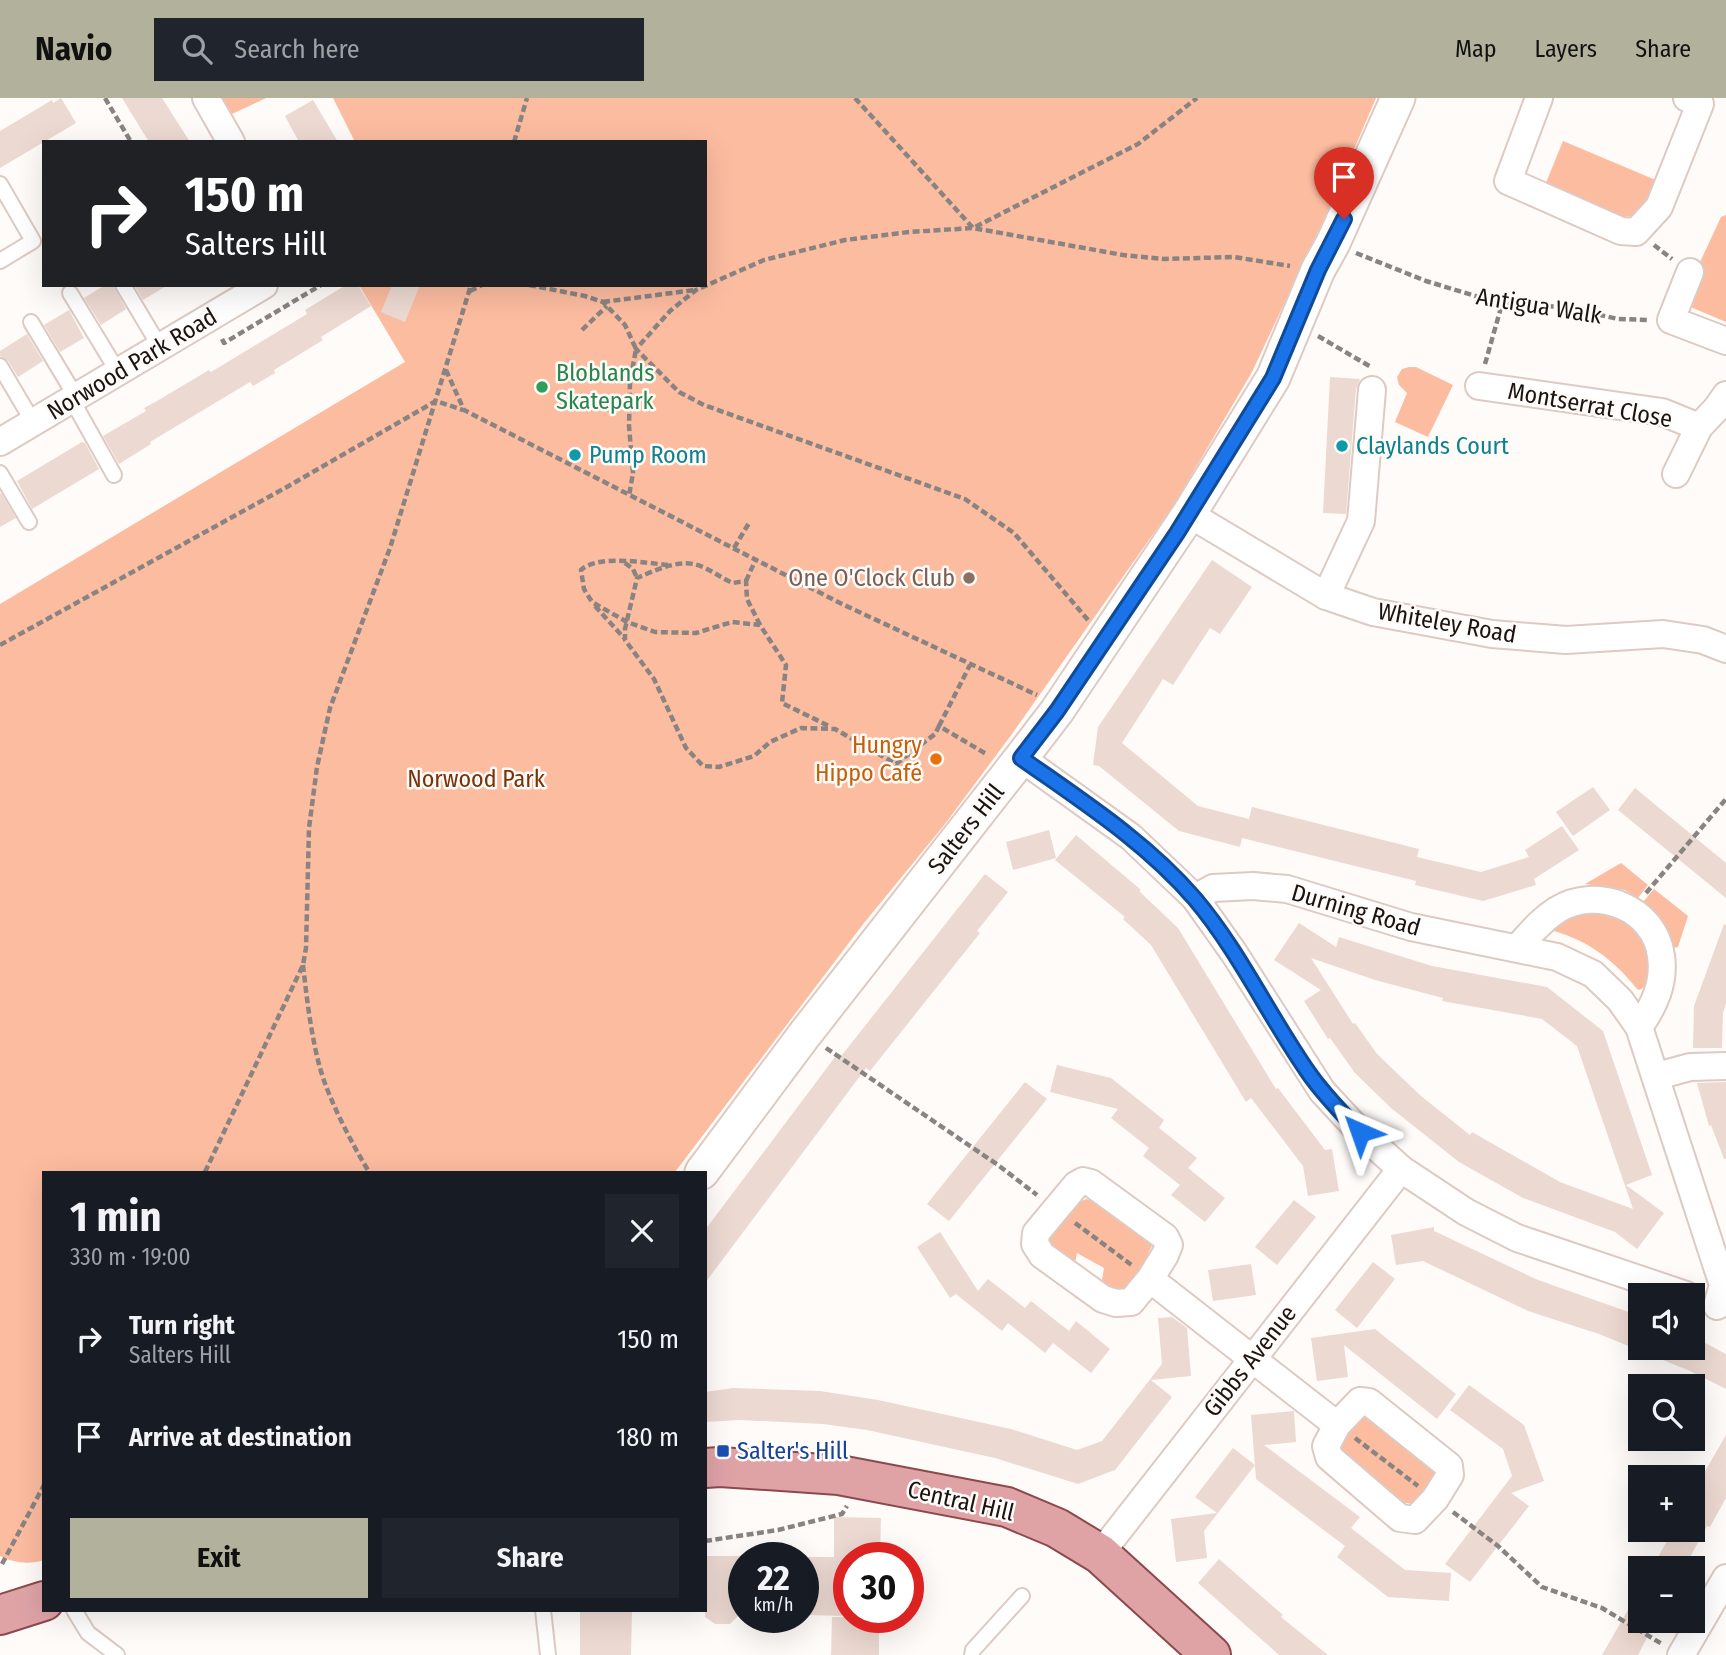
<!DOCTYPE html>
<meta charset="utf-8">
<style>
:root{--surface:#171b24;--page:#20242c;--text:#f1f3f6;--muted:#9ea1a6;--accent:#b2b29c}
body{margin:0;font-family:"Fira Sans Condensed",sans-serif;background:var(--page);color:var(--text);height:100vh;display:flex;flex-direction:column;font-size:26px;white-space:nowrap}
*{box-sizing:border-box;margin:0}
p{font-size:23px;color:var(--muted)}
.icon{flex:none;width:38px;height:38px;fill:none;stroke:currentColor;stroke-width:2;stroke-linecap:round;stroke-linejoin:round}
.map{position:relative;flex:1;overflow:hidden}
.panel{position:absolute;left:42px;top:1073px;width:665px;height:441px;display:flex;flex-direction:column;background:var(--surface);border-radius:0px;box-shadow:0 7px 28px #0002}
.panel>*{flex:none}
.guide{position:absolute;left:42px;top:42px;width:665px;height:147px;border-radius:0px;box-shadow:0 7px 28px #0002;background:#202124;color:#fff;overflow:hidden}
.buttons{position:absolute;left:1628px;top:1185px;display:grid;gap:14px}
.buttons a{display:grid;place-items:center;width:77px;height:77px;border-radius:0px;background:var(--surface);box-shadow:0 7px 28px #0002;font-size:35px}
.speed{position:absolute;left:728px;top:1444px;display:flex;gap:14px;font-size:35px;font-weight:700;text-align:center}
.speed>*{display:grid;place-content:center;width:91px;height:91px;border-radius:50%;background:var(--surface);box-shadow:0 7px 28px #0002;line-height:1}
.speed small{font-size:18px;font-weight:400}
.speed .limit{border:10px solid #d22;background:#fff;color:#111}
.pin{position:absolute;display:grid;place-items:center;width:60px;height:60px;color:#fff;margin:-72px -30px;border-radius:50% 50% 50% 0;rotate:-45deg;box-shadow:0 0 7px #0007}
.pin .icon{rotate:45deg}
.me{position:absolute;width:77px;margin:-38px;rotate:317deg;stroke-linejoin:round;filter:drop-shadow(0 0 5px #0008)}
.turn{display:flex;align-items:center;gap:24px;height:147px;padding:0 28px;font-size:32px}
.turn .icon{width:91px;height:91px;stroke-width:2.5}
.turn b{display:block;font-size:49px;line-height:60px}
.round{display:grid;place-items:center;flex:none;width:74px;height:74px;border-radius:0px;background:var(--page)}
.summary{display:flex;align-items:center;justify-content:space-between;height:119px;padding:0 28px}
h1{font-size:42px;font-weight:700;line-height:52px}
.action{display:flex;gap:14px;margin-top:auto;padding:14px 28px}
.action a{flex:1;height:80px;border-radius:0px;background:var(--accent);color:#111;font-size:28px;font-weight:700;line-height:80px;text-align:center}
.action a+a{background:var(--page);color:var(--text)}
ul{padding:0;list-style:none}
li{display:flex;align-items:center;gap:21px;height:98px;padding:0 28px}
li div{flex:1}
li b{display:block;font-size:26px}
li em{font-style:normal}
header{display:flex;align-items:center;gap:42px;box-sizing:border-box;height:98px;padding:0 35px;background:var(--accent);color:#111}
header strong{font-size:33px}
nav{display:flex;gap:38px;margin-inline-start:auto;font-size:24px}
.search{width:490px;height:63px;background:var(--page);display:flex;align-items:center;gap:18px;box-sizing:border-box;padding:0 24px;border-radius:0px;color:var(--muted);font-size:26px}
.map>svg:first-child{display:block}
.green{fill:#fcbca0}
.building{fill:#ecd9d1;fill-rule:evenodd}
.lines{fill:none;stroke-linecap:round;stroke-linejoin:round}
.service-casing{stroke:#ddcac2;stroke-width:18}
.minor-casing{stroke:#ddcac2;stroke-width:30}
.tertiary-casing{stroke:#ddcac2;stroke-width:37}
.primary-casing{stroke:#8c494c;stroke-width:42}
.path{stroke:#898482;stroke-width:4.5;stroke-dasharray:7 3.5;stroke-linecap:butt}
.service{stroke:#fff;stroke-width:14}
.minor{stroke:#fff;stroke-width:26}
.tertiary{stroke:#fff;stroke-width:33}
.primary{stroke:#dfa3a6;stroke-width:38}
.route-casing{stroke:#114b97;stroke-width:18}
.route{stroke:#1a73e8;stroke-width:12}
.leisure-dot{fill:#2e9e5b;stroke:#fffbf9;stroke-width:2.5}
.culture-dot{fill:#0f9aa8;stroke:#fffbf9;stroke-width:2.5}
.education-dot{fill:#8d6e63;stroke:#fffbf9;stroke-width:2.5}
.food-dot{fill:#e8710a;stroke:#fffbf9;stroke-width:2.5}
.transit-dot{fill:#1a4fb4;stroke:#fffbf9;stroke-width:2.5}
.labels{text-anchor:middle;stroke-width:5;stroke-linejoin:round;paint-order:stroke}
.street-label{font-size:24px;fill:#1a1411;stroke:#fffbf9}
.leisure-label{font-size:24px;fill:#27864d;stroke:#fffbf9;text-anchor:start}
.culture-label{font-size:24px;fill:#0d838f;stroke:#fffbf9;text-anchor:start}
.education-label{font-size:24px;fill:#785e54;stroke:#fffbf9;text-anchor:end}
.food-label{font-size:24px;fill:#c56008;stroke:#fffbf9;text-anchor:end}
.park-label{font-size:24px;fill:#7a3208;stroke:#fffbf9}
.transit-label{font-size:24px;fill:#164399;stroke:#fffbf9;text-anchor:start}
</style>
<header>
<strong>Navio</strong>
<div class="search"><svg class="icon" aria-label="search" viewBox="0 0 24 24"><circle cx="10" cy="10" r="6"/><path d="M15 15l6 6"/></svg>Search here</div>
<nav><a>Map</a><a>Layers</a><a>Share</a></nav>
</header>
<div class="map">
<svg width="1726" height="1557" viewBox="0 0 1726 1557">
<rect width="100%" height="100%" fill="#fffbf9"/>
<!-- green -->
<g class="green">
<polygon points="222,0 266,0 232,16"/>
<path d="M333 0H1376L1324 121 1252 274 1175 405 1012 636 945 726 864 825 675 1074H44V1462C29 1467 14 1465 0 1458V506L405 264 359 187H705V44H355Z"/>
<path d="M1563 43 1658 83C1654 93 1651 105 1643 112 1621 132 1566 101 1543 92Z"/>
<polygon points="1726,117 1726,224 1681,205 1721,119"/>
<polygon points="1409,269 1416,269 1453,287 1428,339 1395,324 1407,295 1399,287 1397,279 1402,271"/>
<polygon points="1621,765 1648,787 1638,800 1625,792 1585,786"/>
<polygon points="1654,791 1688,818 1678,849 1673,850 1666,832 1643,804"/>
<path d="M1608 813C1617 819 1629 824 1636 832 1648 845 1659 880 1640 892L1637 891C1615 863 1589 843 1554 833L1556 824 1571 815Z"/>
<path d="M1086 1101 1106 1105 1153 1146C1140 1170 1136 1201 1101 1188L1104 1170 1077 1155 1074 1170 1060 1162 1043 1135 1071 1108Z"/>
<polygon points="1370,1317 1438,1375 1416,1407 1402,1404 1344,1360 1339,1348 1340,1340 1361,1319"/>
</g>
<!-- building -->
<g class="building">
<polygon points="61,0 76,25 0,70 0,33 52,2 53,5"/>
<polygon points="122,0 162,0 190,44 149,44"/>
<polygon points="313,2 338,44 299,44 285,18"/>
<polygon points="105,187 113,187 126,211 101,227 84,200"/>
<polygon points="134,187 168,187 143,202"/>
<polygon points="346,187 358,187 371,208 321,239 323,242 274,272 275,275 253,288 250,284 150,344 151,346 119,366 103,338 146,313 144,310 157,303 209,272 211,274 307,216 305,212"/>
<polygon points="392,187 420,187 405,224 381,214"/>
<polygon points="69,212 84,240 60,254 44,227"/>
<polygon points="27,236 43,263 18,279 8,263 0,258 0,253"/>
<polygon points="1330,279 1360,281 1356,291 1346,416 1323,415"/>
<polygon points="82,344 85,345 99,371 32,411 17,383"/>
<polygon points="1,395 16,420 0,429 0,396"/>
<polygon points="1212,462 1252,489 1220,536 1210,530 1173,587 1163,581 1122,645 1198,708 1249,721 1252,709 1419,751 1417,759 1481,774 1529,759 1525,752 1562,728 1579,752 1534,781 1536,787 1483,803 1415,787 1416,783 1242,740 1240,749 1179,733 1099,668 1093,667 1098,629"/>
<polygon points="1593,689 1610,712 1573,738 1556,714"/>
<polygon points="1635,690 1726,765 1726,800 1618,712"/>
<polygon points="1049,732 1056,760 1013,772 1006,744"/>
<polygon points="1076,737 1141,792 1139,793 1178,830 1276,991 1278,990 1325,1052 1332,1051 1339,1093 1308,1098 1303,1068 1251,1000 1246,1004 1151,847 1123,821 1125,819 1055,762"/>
<polygon points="985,776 1008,794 977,833 980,835 870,973 866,970 705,1185 705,1132 835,959 838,962"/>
<path d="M1299 825 1336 849 1339 839 1432 868 1547 889 1603 933 1652 1077 1626 1087 1664 1115 1637 1151 1615 1134 1523 1100 1459 1064 1391 1010 1355 975 1330 940 1328 941 1304 903 1321 892 1274 862ZM1311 860 1375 882 1443 900 1442 903 1542 921 1577 948 1633 1111 1560 1084 1472 1034 1470 1037 1421 998 1377 956 1355 925 1353 926Z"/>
<polygon points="1724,826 1726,827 1726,905 1723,915 1722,950 1693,950 1694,908"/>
<polygon points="1057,967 1111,980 1164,1022 1159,1030 1197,1060 1188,1070 1225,1100 1205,1124 1171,1097 1180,1087 1143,1058 1149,1050 1111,1020 1118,1011 1050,994"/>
<polygon points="1025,984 1047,1001 949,1123 927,1106"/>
<polygon points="1726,984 1726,1061 1724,1061 1711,1027 1709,1028 1697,985"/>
<polygon points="1294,1102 1316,1119 1277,1167 1255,1149"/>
<polygon points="1434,1129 1434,1133 1538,1182 1640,1218 1640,1250 1692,1250 1692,1238 1726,1256 1726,1291 1690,1273 1599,1236 1528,1213 1423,1163 1396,1167 1391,1137"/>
<polygon points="940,1134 978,1193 988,1181 1025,1210 1031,1203 1069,1233 1076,1223 1110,1251 1091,1275 1053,1245 1045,1255 1008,1225 1002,1233 956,1196 950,1200 917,1149"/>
<polygon points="1373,1164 1395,1181 1357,1230 1335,1212"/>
<polygon points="1251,1166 1256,1197 1213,1203 1208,1172"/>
<polygon points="1172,1219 1187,1230 1191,1278 1151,1282 1172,1299 1115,1372 1078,1386 995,1360 867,1332 823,1326 739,1322 705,1324 705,1294 733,1290 820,1293 878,1302 1011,1331 1077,1352 1102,1343 1162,1266 1158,1220"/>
<polygon points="1375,1231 1456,1296 1437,1321 1344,1247 1348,1279 1317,1283 1311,1240"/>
<polygon points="1469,1287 1524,1327 1544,1383 1511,1395 1529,1408 1470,1484 1445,1466 1512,1378 1503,1351 1450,1312"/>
<polygon points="1294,1313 1296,1344 1264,1347 1360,1419 1351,1430 1405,1472 1451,1475 1449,1503 1388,1499 1337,1459 1345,1448 1256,1381 1251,1317"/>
<polygon points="1726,1337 1726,1400 1710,1429 1707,1428 1684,1470 1652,1470 1673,1432 1692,1432 1692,1396"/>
<polygon points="1233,1350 1255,1367 1204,1433 1207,1460 1176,1464 1171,1421 1217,1415 1195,1399"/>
<polygon points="834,1419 881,1420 880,1460 849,1460 849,1518 803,1517 803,1459 834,1459"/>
<polygon points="705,1458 744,1458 744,1512 730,1526 715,1526 705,1519"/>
<polygon points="1219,1461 1283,1517 1281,1519 1328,1557 1279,1557 1198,1485"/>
<polygon points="1640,1491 1640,1522 1656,1522 1638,1557 1602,1557"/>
<polygon points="580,1512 632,1512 631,1557 580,1557"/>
<polygon points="832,1519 879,1519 879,1557 831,1557"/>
</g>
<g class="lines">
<defs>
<g id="service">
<polyline points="0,86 33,143 0,163"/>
<polyline points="123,187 160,249"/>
<polyline points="70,195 118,274"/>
<polyline points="31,224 76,299"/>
<polyline points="0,268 33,324"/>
<polyline points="72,302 114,377"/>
<polyline points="0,375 29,424"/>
<polyline points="74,1512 88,1535 117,1557"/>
<polyline points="543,1512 548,1557"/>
<polyline points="972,1557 973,1552 1022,1498"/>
</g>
<g id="minor">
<polyline points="206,0 231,44"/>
<polyline points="1539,0 1508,83 1621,133 1636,134 1659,109 1700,6 1687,0"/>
<polyline points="1690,174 1671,222 1726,243"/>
<polyline points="1479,288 1662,314 1699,329 1717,310 1726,297"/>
<polyline points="0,344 264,187"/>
<polyline points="1676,376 1699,329"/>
<polyline points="1189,416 1326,498 1373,514 1492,536 1566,542 1663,536 1703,542 1726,551"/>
<polyline points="1326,498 1361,423 1372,292"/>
<polyline points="1021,660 1131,739 1195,800 1234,855 1322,993 1360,1034 1401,1071 1466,1114 1517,1140 1686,1197"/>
<polyline points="1195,800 1213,790 1253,788 1287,791 1411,829 1557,859 1593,876 1620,902 1639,929 1723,1187 1717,1208"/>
<path d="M1518 849C1530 836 1541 822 1557 812 1597 787 1655 810 1661 858 1665 885 1654 908 1639 929"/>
<polyline points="1657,978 1690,969 1726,968"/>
<polyline points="1150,1181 1165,1157 1169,1147 1165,1139 1091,1085 1083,1083 1076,1087 1036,1135 1035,1146 1042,1157 1103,1201 1116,1205 1131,1204 1150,1181 1337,1327 1360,1303 1369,1304 1449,1368 1450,1377 1435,1401 1415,1422 1400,1420 1329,1359 1326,1348 1337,1327"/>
<polyline points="1100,1456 1401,1071"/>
<polyline points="1681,1557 1726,1480"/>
</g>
<polyline id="tertiary" points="702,1074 805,936 1021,660 1057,613 1189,416 1273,280 1318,172 1333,145 1398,0"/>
<g id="primary">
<polyline points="705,1370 720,1369 839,1377 1007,1409 1057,1430 1100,1456 1211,1557"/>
<polyline points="0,1517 44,1503"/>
</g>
</defs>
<!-- service casing -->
<use href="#service" class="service-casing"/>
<!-- minor casing -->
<use href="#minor" class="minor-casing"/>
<!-- tertiary casing -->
<use href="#tertiary" class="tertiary-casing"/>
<!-- primary casing -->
<use href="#primary" class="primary-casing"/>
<!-- path -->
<g class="path">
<polyline points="105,0 131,44"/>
<polyline points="855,0 973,130 1138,46 1197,0"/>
<polyline points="514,44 527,0"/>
<polyline points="1654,147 1672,161"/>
<polyline points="1356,155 1426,183 1502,206 1564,209 1618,221 1649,222"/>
<polyline points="529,187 585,198 603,204 625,227 636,251 630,284 629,328 633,375 629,398"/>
<polyline points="470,193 482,187"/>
<polyline points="603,204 695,192"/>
<polyline points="582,232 607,208"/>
<polyline points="1318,238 1371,269"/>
<polyline points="222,241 224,245 321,187"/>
<polyline points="1485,266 1502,206"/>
<polyline points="446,272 464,312 842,506 1037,597"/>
<polyline points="734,450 749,425"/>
<polyline points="625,465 633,471 637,480"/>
<path d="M668 467C646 465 598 456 581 472L584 491 592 504 627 524 655 534 696 535 732 524 760 527 786 567 782 605 831 629"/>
<polyline points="746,483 756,461"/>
<polyline points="595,508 624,540"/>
<polyline points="1088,522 1014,435 965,401 704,307 679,294 636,251 670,213 696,192 764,162 845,142 909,134 973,130 1123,157 1164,161 1234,159 1290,168"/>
<path d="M760 527 747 501 746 483 733 485C723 481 714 474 703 469 682 459 656 472 637 480L625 531V542L654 581 686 650 703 668 719 669 754 658 770 644 801 630 835 631 896 666 935 636 939 628 988 657"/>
<polyline points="0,547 285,390 436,303 463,312"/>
<polyline points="939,628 970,567"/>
<polyline points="1646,795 1726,701"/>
<path d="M303 867C307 902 311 937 320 970 329 1002 352 1046 369 1074"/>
<polyline points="826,950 998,1067 1037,1097"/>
<polyline points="205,1074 303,867 306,850 309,730 317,669 330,610 390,450 471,187"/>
<polyline points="1075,1125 1133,1168"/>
<polyline points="1355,1340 1418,1388"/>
<polyline points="1453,1414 1498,1448 1542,1489 1602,1510 1662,1546"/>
<polyline points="705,1443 778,1432 842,1416 847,1408"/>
<polyline points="2,1466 44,1387"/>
</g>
<!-- service -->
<use href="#service" class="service"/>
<!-- minor -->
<use href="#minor" class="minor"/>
<!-- tertiary -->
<use href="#tertiary" class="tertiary"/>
<!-- primary -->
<use href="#primary" class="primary"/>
</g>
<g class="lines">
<defs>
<path id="route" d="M1344 121 1318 172 1273 280 1177 435 1057 613 1021 660C1082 703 1146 744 1195 801 1239 853 1269 918 1308 974 1323 996 1342 1015 1360 1034"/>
</defs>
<!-- route casing -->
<use href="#route" class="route-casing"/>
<!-- route -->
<use href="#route" class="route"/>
</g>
<!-- markers -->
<circle class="leisure-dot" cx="542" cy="289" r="7"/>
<g class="culture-dot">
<circle cx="1342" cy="348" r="7"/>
<circle cx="575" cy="357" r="7"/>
</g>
<circle class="education-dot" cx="969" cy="480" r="7"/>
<circle class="food-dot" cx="936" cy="661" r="7"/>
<rect class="transit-dot" x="716" y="1346" width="14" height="14" rx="3.5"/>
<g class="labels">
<!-- street labels -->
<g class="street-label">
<text transform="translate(1539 208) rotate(9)" y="8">Antigua Walk</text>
<text transform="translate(132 266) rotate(-31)" y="8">Norwood Park Road</text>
<text transform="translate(1590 307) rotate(10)" y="8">Montserrat Close</text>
<text transform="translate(1447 525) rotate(10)" y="8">Whiteley Road</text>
<text transform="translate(966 731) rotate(-52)" y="8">Salters Hill</text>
<text transform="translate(1356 812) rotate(16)" y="8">Durning Road</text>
<text transform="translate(1250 1263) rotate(-52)" y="8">Gibbs Avenue</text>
<text transform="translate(961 1403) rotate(13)" y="8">Central Hill</text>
</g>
<!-- leisure labels -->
<g class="leisure-label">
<text x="556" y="283">Bloblands<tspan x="556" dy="28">Skatepark</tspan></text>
</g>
<!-- culture labels -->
<g class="culture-label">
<text x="1356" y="356">Claylands Court</text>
<text x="589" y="365">Pump Room</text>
</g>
<!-- education labels -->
<g class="education-label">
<text x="955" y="488">One O'Clock Club</text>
</g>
<!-- food labels -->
<g class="food-label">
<text x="922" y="655">Hungry<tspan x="922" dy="28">Hippo Café</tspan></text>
</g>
<!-- park labels -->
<g class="park-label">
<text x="476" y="689">Norwood Park</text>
</g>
<!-- transit labels -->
<g class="transit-label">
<text x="737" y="1361">Salter's Hill</text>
</g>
</g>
</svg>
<div class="buttons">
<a><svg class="icon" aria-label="sound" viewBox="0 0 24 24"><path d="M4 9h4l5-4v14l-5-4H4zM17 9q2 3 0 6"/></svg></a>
<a><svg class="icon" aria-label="search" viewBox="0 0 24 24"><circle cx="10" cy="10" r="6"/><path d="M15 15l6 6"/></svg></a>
<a>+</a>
<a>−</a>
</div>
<div class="speed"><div>22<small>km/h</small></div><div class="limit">30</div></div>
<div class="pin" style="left:1344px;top:121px;background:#d93025"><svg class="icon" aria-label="arrive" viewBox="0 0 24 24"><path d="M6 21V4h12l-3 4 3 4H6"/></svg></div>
<svg class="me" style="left:1360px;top:1034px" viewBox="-20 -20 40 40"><path d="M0-17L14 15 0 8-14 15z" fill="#1a73e8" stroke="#fff" stroke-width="4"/></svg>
<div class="guide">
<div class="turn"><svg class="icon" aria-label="right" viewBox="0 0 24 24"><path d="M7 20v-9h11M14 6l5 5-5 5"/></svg><div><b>150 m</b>Salters Hill</div></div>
</div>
<section class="panel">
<div class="summary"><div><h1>1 min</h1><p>330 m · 19:00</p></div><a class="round"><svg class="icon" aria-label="close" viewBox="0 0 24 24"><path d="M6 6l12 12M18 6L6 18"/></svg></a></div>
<ul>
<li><svg class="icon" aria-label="right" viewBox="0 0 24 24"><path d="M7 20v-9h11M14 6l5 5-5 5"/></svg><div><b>Turn right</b><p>Salters Hill</p></div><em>150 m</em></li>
<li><svg class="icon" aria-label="arrive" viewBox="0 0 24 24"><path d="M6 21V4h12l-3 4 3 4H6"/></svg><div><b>Arrive at destination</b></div><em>180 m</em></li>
</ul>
<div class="action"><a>Exit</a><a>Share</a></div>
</section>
</div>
